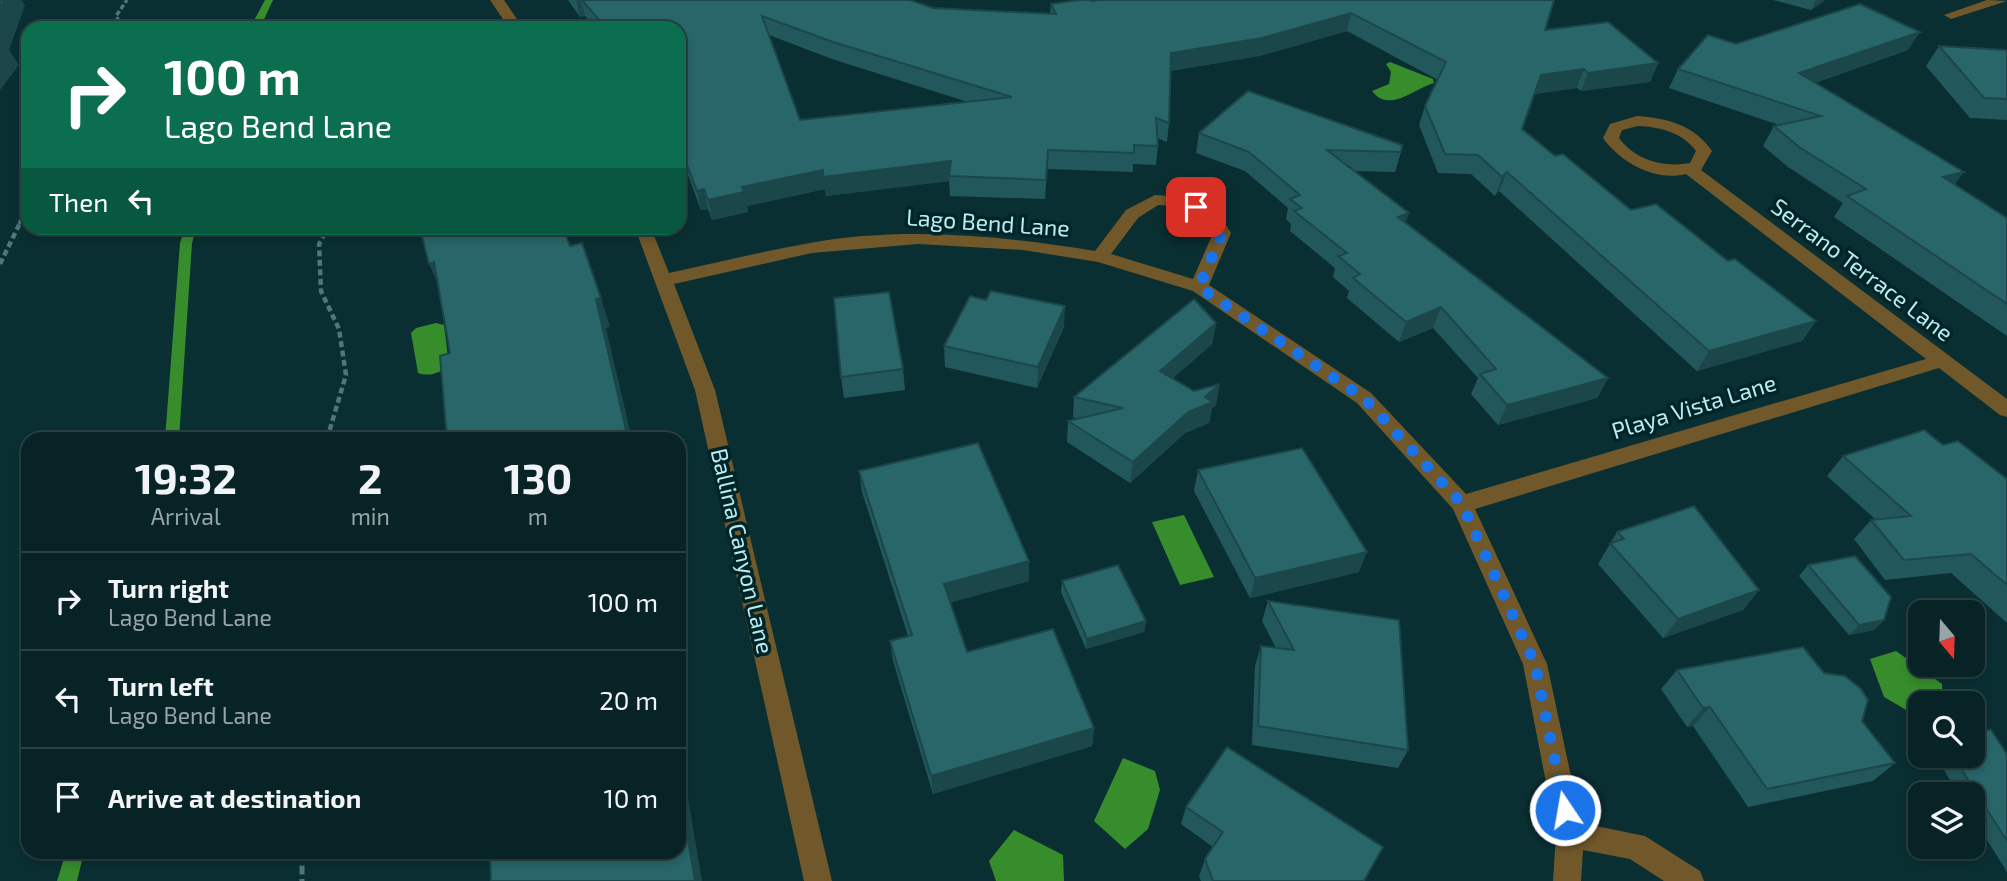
<!DOCTYPE html>
<style>
:root{--surface:#082326;--page:#112b2e;--text:#f1f3f6;--muted:#98a4a7;--line:#294043}
body{margin:0;font-family:"Exo 2",sans-serif;background:var(--page);color:var(--text);height:100vh;display:flex;flex-direction:column;font-size:26px;white-space:nowrap}
*{box-sizing:border-box;margin:0}
p{font-size:23px;color:var(--muted)}
.icon{flex:none;width:38px;height:38px;fill:none;stroke:currentColor;stroke-width:2;stroke-linecap:round;stroke-linejoin:round}
.map{position:relative;flex:1;overflow:hidden}
.panel{position:absolute;left:21px;top:432px;width:665px;height:427px;display:flex;flex-direction:column;background:var(--surface);border-radius:21px;box-shadow:0 4px 10px #0003,0 0 0 2px var(--line)}
.panel>*{flex:none}
.top-card{position:absolute;left:21px;top:21px;width:665px;height:214px;border-radius:21px;box-shadow:0 4px 10px #0003,0 0 0 2px var(--line);background:#0b6e4f;color:#fff;overflow:hidden}
.needle{width:46px;rotate:161deg}
.controls{position:absolute;left:1908px;top:600px;display:grid;gap:14px}
.controls a{display:grid;place-items:center;width:77px;height:77px;border-radius:14px;background:var(--surface);box-shadow:0 4px 10px #0003,0 0 0 2px var(--line);font-size:35px}
.pin{position:absolute;display:grid;place-items:center;width:60px;height:60px;color:#fff;margin:-30px;border-radius:14px;box-shadow:0 4px 10px #0006}
.me{position:absolute;width:77px;margin:-38px;rotate:348deg;stroke-linejoin:round;filter:drop-shadow(0 0 5px #0008)}
.turn{display:flex;align-items:center;gap:24px;height:147px;padding:0 28px;font-size:32px}
.turn .icon{width:91px;height:91px;stroke-width:2.5}
.turn b{display:block;font-size:49px;line-height:60px}
.then{display:flex;align-items:center;height:66px;padding:0 28px;background:#0003;gap:14px;font-size:26px}
.eta{display:flex;justify-content:space-evenly;align-items:center;height:119px;text-align:center}
.eta b{font-size:42px;font-weight:700;line-height:49px}
ul{padding:0;list-style:none}
li{display:flex;align-items:center;gap:21px;height:98px;padding:0 28px;border-top:2px solid var(--line)}
li div{flex:1}
li b{display:block;font-size:26px}
li em{font-style:normal}
.map>svg:first-child{display:block}
.water{fill:#378d2b}
.lines{fill:none;stroke-linecap:round;stroke-linejoin:round}
.stream{fill:#378d2b;fill-rule:evenodd}
.path-far2{stroke:#4d777a;stroke-width:3.5;stroke-dasharray:5 2.5;stroke-linecap:butt}
.path-far1{stroke:#4d777a;stroke-width:4.5;stroke-dasharray:6 3.5;stroke-linecap:butt}
.path{stroke:#4d777a;stroke-width:5;stroke-dasharray:9 4.5;stroke-linecap:butt}
.street{fill:#71582a;fill-rule:evenodd}
.wall{fill:#22585b;fill-rule:evenodd}
.shaded-wall{fill:#1c474a}
.building{fill:#28666a;stroke:#1c474a;stroke-width:2;fill-rule:evenodd}
.route{stroke:#1a73e8;stroke-width:12;stroke-dasharray:0 21.6}
.labels{text-anchor:middle;stroke-width:7;stroke-linejoin:round;paint-order:stroke}
.street-label{font-size:23px;fill:#baecef;stroke:#002528}
</style>
<div class="map">
<svg width="2007" height="881" viewBox="0 0 2007 881">
<rect width="100%" height="100%" fill="#0a2f32"/>
<!-- water -->
<g class="water">
<path d="M1390 62 1433 79 1434 83C1415 88 1389 114 1372 91L1389 84 1391 72 1386 64Z"/>
<path d="M436 323 444 325 449 365C441 373 429 377 418 373L411 333 416 328Z"/>
<polygon points="1184,515 1214,577 1180,585 1152,522"/>
<polygon points="1896,651 1942,684 1943,703 1920,704 1920,718 1884,697 1870,659"/>
<polygon points="1123,758 1155,771 1160,790 1148,829 1125,849 1094,821"/>
<polygon points="1014,830 1063,855 1064,881 996,881 989,861"/>
</g>
<g class="lines">
<!-- stream -->
<g class="stream">
<polygon points="265,0 273,0 260,28 250,28"/>
<polygon points="185,228 196,228 192,243 179,439 165,439 180,243"/>
<polygon points="66,852 84,852 77,881 57,881"/>
</g>
<!-- path-far2 -->
<g class="path-far2">
<polyline points="123,28 116,16 127,0"/>
<polyline points="19,224 28,205"/>
</g>
<!-- path-far1 -->
<g class="path-far1">
<polyline points="0,264 20,223"/>
<polyline points="327,439 346,375 339,329 321,291 319,244 328,228"/>
</g>
<!-- path -->
<polyline class="path" points="302,852 302,881"/>
<!-- street -->
<g class="street">
<polygon points="490,0 504,0 523,28 509,28"/>
<polygon points="1987,0 2007,1 1951,19 1944,15"/>
<path d="M1637 116C1667 118 1694 125 1712 151L1701 170 2007 399V417L2000 415 1939 368 1475 509 1547 664 1581 823 1645 836 1700 871 1704 881H1664L1630 859 1583 850 1581 881H1553L1556 834 1523 664 1453 509 1357 403 1193 291 1098 262 1023 250 918 244 812 253 674 284 715 390 832 881H804L695 390 635 228H651L669 273C716 263 763 251 810 243 904 226 1002 236 1095 251L1126 210 1155 195 1187 197 1216 210 1231 233 1209 285 1371 393 1466 494 1926 359 1686 174C1655 182 1620 162 1603 138L1610 124ZM1638 126C1660 127 1682 132 1696 151L1690 163C1664 168 1635 160 1619 138L1622 130ZM1158 205C1184 206 1199 210 1213 233L1193 279 1111 254 1138 218Z"/>
</g>
</g>
<!-- wall -->
<g class="wall">
<path d="M568 0H910L933 8 1050 14 1051 4 1092 1 1554 0 1545 30 1658 63 1650 82 1581 91 1577 88 1534 94 1522 129 1555 156 1631 210 1728 261 1816 321 1802 341 1697 371 1499 191 1495 196 1471 174 1438 173 1419 125 1425 106 1438 80 1347 31 1259 56 1170 71 1169 123 1167 142 1157 138 1158 146 1156 165 1133 164V172L1047 169 1045 199 950 196 949 181 826 196 825 189 747 206 748 212 712 220 708 209 701 210 679 151V28H596L585 16 580 17ZM769 35 832 59 968 102 800 120Z"/>
<polygon points="1773,0 1825,0 1811,10"/>
<polygon points="1736,44 1908,50 1815,83 1954,185 2007,218 2007,336 1834,217 1843,203 1788,167 1763,146 1774,126 1779,125 1669,88 1678,69"/>
<polygon points="1939,46 2007,50 2007,120 1970,118 1926,66"/>
<polygon points="1199,133 1401,152 1395,172 1354,171 1406,222 1608,378 1597,398 1498,425 1471,394 1478,378 1433,328 1399,342 1347,298 1349,291 1333,277 1335,268 1290,231 1291,224 1286,219 1288,208 1245,171 1196,153"/>
<polygon points="1216,323 1212,344 1173,378 1216,405 1212,408 1209,423 1185,433 1130,483 1067,442 1068,421 1078,419 1073,417 1074,397"/>
<polygon points="1064,327 1037,388 945,367 944,346"/>
<polygon points="903,369 905,390 844,398 841,377"/>
<polygon points="1943,445 2007,479 2007,623 1951,573 1885,580 1854,539 1871,520 1875,519 1827,476 1843,456"/>
<polygon points="1198,470 1359,572 1250,598 1194,491"/>
<polygon points="859,471 1029,581 950,602 967,652 1094,728 1092,746 933,794 893,661 890,641 908,636 862,492"/>
<polygon points="1617,532 1759,590 1743,610 1663,638 1598,564"/>
<polygon points="1808,565 1884,620 1874,630 1849,635 1799,576"/>
<polygon points="1062,581 1146,621 1144,632 1086,649 1061,592"/>
<polygon points="1268,601 1408,750 1398,768 1252,745 1255,666 1261,646 1276,648 1262,621"/>
<polygon points="1677,670 1862,721 1895,763 1873,781 1748,807 1693,726 1687,727 1661,689"/>
<polygon points="2007,754 2007,872 1972,816 1972,794 1959,794 1935,756 1972,756"/>
<polygon points="1186,807 1364,881 1201,881 1199,876 1205,859 1213,847 1181,824"/>
</g>
<!-- shaded-wall -->
<g class="shaded-wall">
<polygon points="4,0 21,0 25,5 9,50 19,65 0,90 0,11"/>
<polygon points="576,0 581,0 585,16 580,17"/>
<polygon points="1816,0 1825,0 1811,10"/>
<polygon points="1351,13 1347,31 1259,56 1169,71 1171,53"/>
<polygon points="1920,32 1908,50 1788,92 1799,73"/>
<polygon points="1658,63 1650,82 1581,91 1588,73"/>
<polygon points="1584,69 1577,88 1534,94 1541,75"/>
<polygon points="951,161 949,181 826,196 825,189 747,206 748,212 712,220 708,200 742,187 823,170"/>
<polygon points="1507,172 1499,191 1495,196 1502,177"/>
<polygon points="1964,172 1949,192 1943,177"/>
<polygon points="704,189 708,209 701,210 697,191"/>
<polygon points="1409,213 1402,233 1398,217"/>
<polygon points="434,262 442,293 429,264"/>
<polygon points="601,298 610,327 606,328 632,439 628,439 596,299"/>
<polygon points="1065,306 1064,327 1037,388 1038,367"/>
<polygon points="1441,307 1433,328 1399,342 1406,322"/>
<polygon points="1816,321 1802,341 1697,371 1709,351"/>
<polygon points="1216,323 1212,344 1157,392 1160,371"/>
<polygon points="1608,378 1597,398 1498,425 1507,405"/>
<polygon points="1220,384 1216,405 1212,408 1209,423 1185,433 1130,483 1133,462"/>
<polygon points="1367,552 1359,572 1250,598 1255,578"/>
<polygon points="1029,561 1029,581 945,604 944,584"/>
<polygon points="1759,590 1743,610 1663,638 1678,619"/>
<polygon points="1884,620 1874,630 1849,635 1859,625"/>
<polygon points="1146,621 1144,632 1086,649 1087,639"/>
<polygon points="1710,707 1693,726 1687,727 1703,708"/>
<polygon points="1094,728 1092,746 933,794 931,776"/>
<polygon points="679,744 702,881 695,881 679,785"/>
</g>
<!-- building -->
<g class="building">
<polygon points="0,0 4,0 0,11"/>
<path d="M582 0H910L933 8 1056 14 1051 4 1080 0H1092V1L1099 0H1554L1545 30 1608 22 1658 63 1588 73 1584 69 1541 75 1522 129 1555 156 1563 154 1631 210 1656 204 1728 261 1735 259 1816 321 1709 351 1507 172 1502 177 1478 155 1445 154 1425 106 1446 62 1351 13 1262 38 1171 53 1169 123 1156 118 1158 146 1134 145V153L1048 150 1046 180 949 176 951 161 823 177V170L742 187 744 192 708 200 704 189 697 191 679 144V28H606ZM762 16 830 41 1012 97 800 120Z"/>
<polygon points="1860,4 1920,32 1799,73 1964,172 1943,177 2007,218 2007,304 1847,196 1866,189 1799,147 1774,126 1821,116 1678,69 1708,35 1736,44"/>
<polygon points="1939,46 2007,50 2007,99 1984,98"/>
<polygon points="1248,91 1402,145 1401,152 1327,150 1409,213 1398,217 1608,378 1507,405 1480,374 1496,369 1441,307 1406,322 1353,278 1360,274 1338,256 1347,253 1294,211 1302,208 1290,199 1300,195 1249,152 1199,133"/>
<polygon points="420,228 563,228 570,246 582,243 601,298 596,299 628,439 470,439 470,436 457,439 447,439 440,356 450,353 434,262 429,264"/>
<polygon points="991,291 1065,306 1038,367 944,346 970,296 986,300"/>
<polygon points="889,292 903,369 841,377 834,298"/>
<polygon points="1194,299 1216,323 1160,371 1194,391 1220,384 1205,397 1213,402 1188,412 1133,462 1068,421 1123,408 1074,397"/>
<polygon points="1924,430 1943,445 1958,441 2007,479 2007,585 1971,554 1904,560 1871,520 1911,516 1843,456"/>
<polygon points="978,443 1029,561 944,584 967,652 1053,629 1094,728 931,776 890,641 912,635 859,471"/>
<polygon points="1302,448 1367,552 1255,578 1198,470"/>
<polygon points="1694,506 1759,590 1678,619 1610,543 1624,539 1617,532"/>
<polygon points="1855,556 1891,597 1884,620 1859,625 1808,565"/>
<polygon points="1118,565 1146,621 1087,639 1062,581"/>
<polygon points="1268,601 1399,620 1408,750 1258,726 1261,646 1294,650"/>
<polygon points="1803,647 1824,673 1845,676 1861,689 1868,700 1862,721 1895,763 1767,789 1710,707 1703,708 1677,670"/>
<polygon points="1972,730 1991,730 2007,754 2007,841 1953,756 1972,756"/>
<polygon points="1227,747 1383,847 1364,881 1213,881 1205,859 1223,832 1186,807"/>
<polygon points="679,785 695,881 491,881 490,852 679,852"/>
</g>
<g class="lines">
<!-- route -->
<polyline class="route" points="1196,207 1210,214 1222,233 1199,287 1364,398 1462,504 1535,664 1565,810"/>
</g>
<g class="labels">
<!-- street labels -->
<g class="street-label">
<text transform="translate(988 223) rotate(4)" y="8">Lago Bend Lane</text>
<text transform="translate(1862 270) rotate(37)" y="8">Serrano Terrace Lane</text>
<text transform="translate(1694 407) rotate(-17)" y="8">Playa Vista Lane</text>
<text transform="translate(742 551) rotate(77)" y="8">Ballina Canyon Lane</text>
</g>
</g>
</svg>
<div class="controls">
<a><svg class="needle" viewBox="-14 -14 28 28"><path d="M0-13l5 13h-10z" fill="#e53935"/><path d="M0 13l5-13h-10z" fill="#98a4a7"/></svg></a>
<a><svg class="icon" aria-label="search" viewBox="0 0 24 24"><circle cx="10" cy="10" r="6"/><path d="M15 15l6 6"/></svg></a>
<a><svg class="icon" aria-label="layers" viewBox="0 0 24 24"><path d="M12 4l9 5-9 5-9-5zM3 14l9 5 9-5"/></svg></a>
</div>
<div class="pin" style="left:1196px;top:207px;background:#d93025"><svg class="icon" aria-label="arrive" viewBox="0 0 24 24"><path d="M6 21V4h12l-3 4 3 4H6"/></svg></div>
<svg class="me" style="left:1565px;top:810px" viewBox="-20 -20 40 40"><circle r="17" fill="#1a73e8" stroke="#fff" stroke-width="3"/><path d="M0-11L8 9 0 5-8 9z" fill="#fff"/></svg>
<div class="top-card">
<div class="turn"><svg class="icon" aria-label="right" viewBox="0 0 24 24"><path d="M7 20v-9h11M14 6l5 5-5 5"/></svg><div><b>100 m</b>Lago Bend Lane</div></div>
<div class="then">Then<svg class="icon" aria-label="left" viewBox="0 0 24 24"><path d="M17 20v-9H6M10 6l-5 5 5 5"/></svg></div>
</div>
<section class="panel">
<div class="eta">
<div><b>19:32</b><p>Arrival</p></div>
<div><b>2</b><p>min</p></div>
<div><b>130</b><p>m</p></div>
</div>
<ul>
<li><svg class="icon" aria-label="right" viewBox="0 0 24 24"><path d="M7 20v-9h11M14 6l5 5-5 5"/></svg><div><b>Turn right</b><p>Lago Bend Lane</p></div><em>100 m</em></li>
<li><svg class="icon" aria-label="left" viewBox="0 0 24 24"><path d="M17 20v-9H6M10 6l-5 5 5 5"/></svg><div><b>Turn left</b><p>Lago Bend Lane</p></div><em>20 m</em></li>
<li><svg class="icon" aria-label="arrive" viewBox="0 0 24 24"><path d="M6 21V4h12l-3 4 3 4H6"/></svg><div><b>Arrive at destination</b></div><em>10 m</em></li>
</ul>
</section>
</div>
